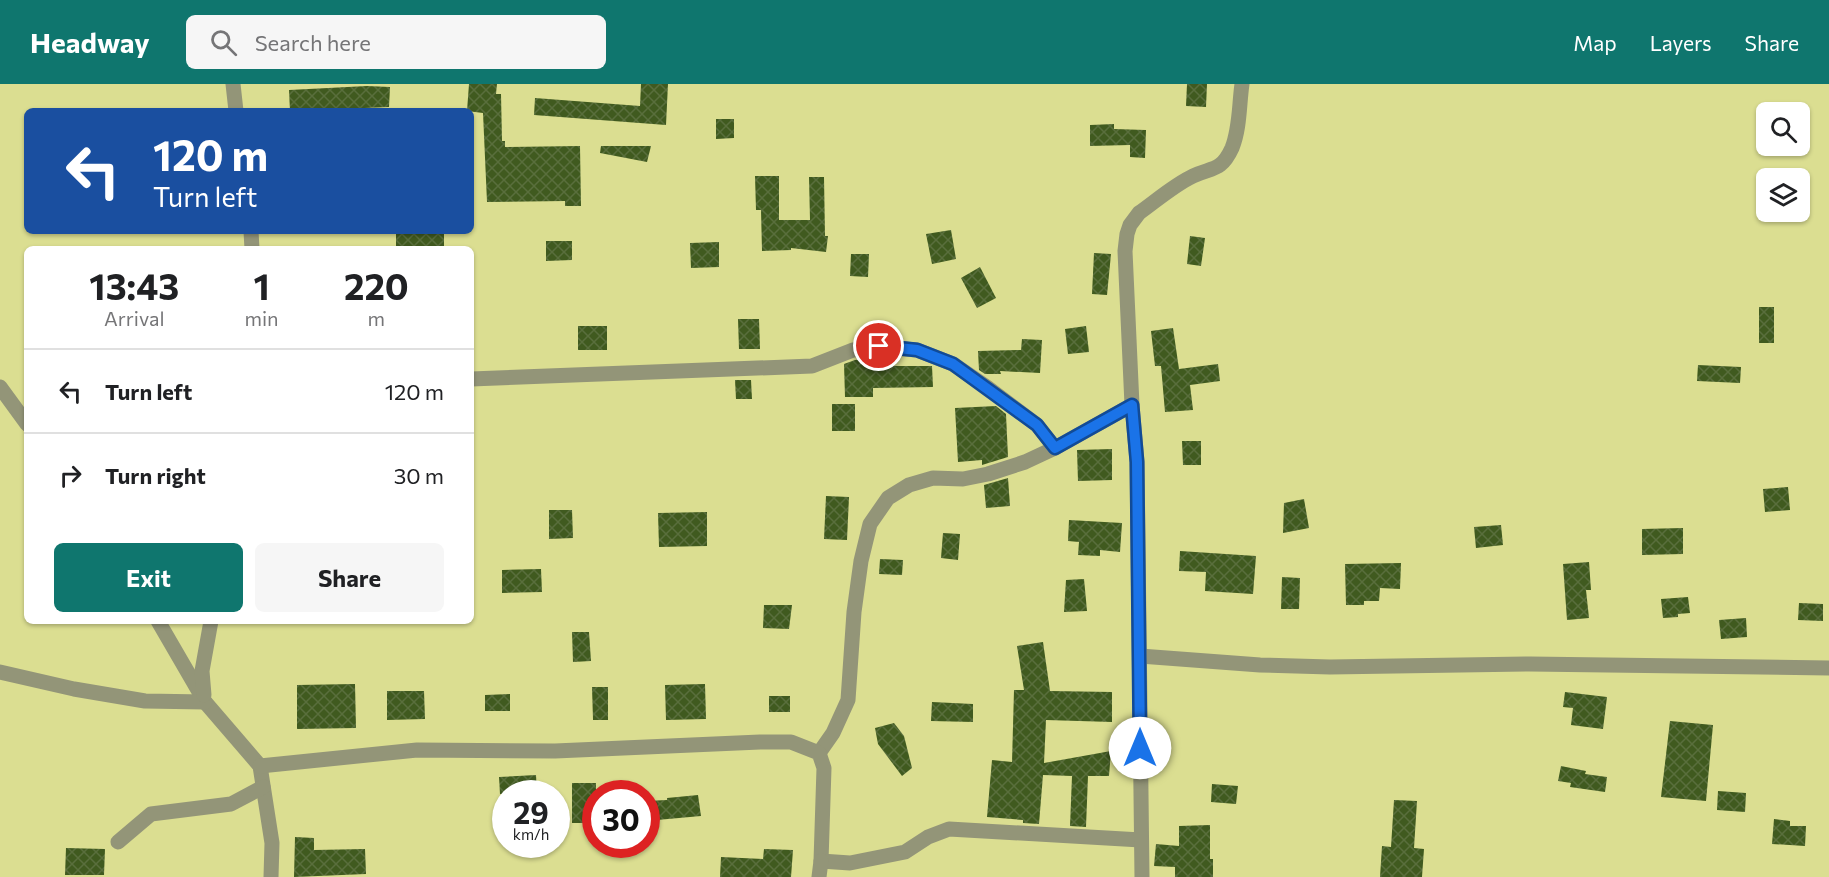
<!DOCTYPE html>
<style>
:root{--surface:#fff;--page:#f6f6f6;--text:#202124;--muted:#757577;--line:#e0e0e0;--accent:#0f766e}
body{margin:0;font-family:Commissioner,sans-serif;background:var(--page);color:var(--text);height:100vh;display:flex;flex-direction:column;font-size:22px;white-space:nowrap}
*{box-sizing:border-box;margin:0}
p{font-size:20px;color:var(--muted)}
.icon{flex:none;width:33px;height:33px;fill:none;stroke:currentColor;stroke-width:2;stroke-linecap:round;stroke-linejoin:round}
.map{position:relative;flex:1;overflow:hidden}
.details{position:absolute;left:24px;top:162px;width:450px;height:378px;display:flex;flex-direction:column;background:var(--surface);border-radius:9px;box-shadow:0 2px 4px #0004}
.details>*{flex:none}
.hud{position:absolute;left:24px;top:24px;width:450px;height:126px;border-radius:9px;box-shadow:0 2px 4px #0004;background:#1a4fa0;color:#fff;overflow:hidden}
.buttons{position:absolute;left:1756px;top:18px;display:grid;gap:12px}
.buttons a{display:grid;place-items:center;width:54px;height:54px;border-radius:9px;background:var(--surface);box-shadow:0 2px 4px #0004;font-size:30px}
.speed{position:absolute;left:492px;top:696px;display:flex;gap:12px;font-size:30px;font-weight:700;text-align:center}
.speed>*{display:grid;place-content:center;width:78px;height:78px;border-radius:50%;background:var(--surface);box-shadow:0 2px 4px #0004;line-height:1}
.speed small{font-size:15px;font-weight:400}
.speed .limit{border:9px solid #d22;background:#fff;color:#111}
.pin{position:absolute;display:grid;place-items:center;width:51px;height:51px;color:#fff;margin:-26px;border:3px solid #fff;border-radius:50%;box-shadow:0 2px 6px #0007}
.me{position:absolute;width:66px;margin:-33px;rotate:0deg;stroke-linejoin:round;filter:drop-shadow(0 0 4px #0008)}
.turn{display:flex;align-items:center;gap:21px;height:126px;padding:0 30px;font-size:27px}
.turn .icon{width:78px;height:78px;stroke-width:2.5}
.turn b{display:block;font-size:42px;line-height:51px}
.eta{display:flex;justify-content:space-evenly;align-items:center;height:102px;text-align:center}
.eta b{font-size:36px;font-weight:700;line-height:42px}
.button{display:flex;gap:12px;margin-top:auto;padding:12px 30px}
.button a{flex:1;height:69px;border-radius:9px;background:var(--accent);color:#fff;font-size:24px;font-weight:700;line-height:69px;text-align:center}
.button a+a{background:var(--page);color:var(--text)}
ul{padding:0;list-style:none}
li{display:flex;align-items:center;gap:18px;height:84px;padding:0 30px;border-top:2px solid var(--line)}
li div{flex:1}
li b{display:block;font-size:22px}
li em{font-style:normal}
header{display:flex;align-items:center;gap:36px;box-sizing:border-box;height:84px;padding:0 30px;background:var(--accent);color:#fff}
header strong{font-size:28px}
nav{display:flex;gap:33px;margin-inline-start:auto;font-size:21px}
.search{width:420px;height:54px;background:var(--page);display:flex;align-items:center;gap:15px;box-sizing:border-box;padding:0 21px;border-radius:9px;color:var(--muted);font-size:22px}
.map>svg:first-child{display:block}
.building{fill:url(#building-cross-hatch)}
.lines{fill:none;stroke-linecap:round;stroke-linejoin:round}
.street{stroke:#939578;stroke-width:15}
.route-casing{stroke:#114b97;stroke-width:15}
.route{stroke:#1a73e8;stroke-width:10}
</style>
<header>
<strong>Headway</strong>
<div class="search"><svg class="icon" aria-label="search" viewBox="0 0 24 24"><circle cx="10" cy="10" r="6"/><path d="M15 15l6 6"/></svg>Search here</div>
<nav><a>Map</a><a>Layers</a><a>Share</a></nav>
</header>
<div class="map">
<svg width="1829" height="793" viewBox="0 0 1829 793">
<defs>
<pattern id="building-cross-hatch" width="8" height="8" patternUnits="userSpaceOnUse" patternTransform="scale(1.5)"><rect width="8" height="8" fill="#405a1f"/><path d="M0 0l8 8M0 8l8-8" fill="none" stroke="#596e3c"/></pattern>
</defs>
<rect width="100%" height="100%" fill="#dbde91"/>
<!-- building -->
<g class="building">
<polygon points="469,0 497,0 496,10 501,10 502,57 505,57 505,63 580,62 581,122 565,122 565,117 487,118 483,29 467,27"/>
<polygon points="641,0 668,0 666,41 534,31 535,14 640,22"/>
<polygon points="1187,0 1207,0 1206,23 1186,22"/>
<polygon points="367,2 390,3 389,23 290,27 289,6"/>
<polygon points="716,35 734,35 734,54 716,55"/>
<polygon points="1114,40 1114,45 1146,46 1145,74 1130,73 1130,61 1090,62 1090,41"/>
<polygon points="601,62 651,62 647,78 600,69"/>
<polygon points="755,92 779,92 779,136 810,136 809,93 824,93 825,152 828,152 826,168 791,164 791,166 762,167 761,126 756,126"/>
<polygon points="951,146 956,175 932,180 926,150"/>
<rect x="396" y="147" width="48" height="18"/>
<polygon points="1190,152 1205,154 1201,182 1187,180"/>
<polygon points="546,157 572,157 572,176 546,177"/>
<polygon points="719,158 719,183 691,184 690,159"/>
<polygon points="1094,169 1111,170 1107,211 1092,210"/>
<polygon points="851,170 869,170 868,193 850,192"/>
<polygon points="980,183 996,214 977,224 961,194"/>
<rect x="1759" y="223" width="15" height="36"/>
<polygon points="738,235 759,235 760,265 739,265"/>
<rect x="578" y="242" width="29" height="24"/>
<polygon points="1086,242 1089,268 1068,270 1065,245"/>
<polygon points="1173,244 1179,285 1218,280 1220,297 1190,301 1193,326 1165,328 1161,282 1155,282 1151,247"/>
<polygon points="1022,255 1042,256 1040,289 1000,287 1001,290 985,290 979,286 978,267 1021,266"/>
<polygon points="873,275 873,282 932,282 933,303 873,304 873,313 845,313 844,280 855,276"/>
<polygon points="1698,281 1741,283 1740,299 1697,297"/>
<polygon points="735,296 751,296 752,315 736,315"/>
<rect x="832" y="320" width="23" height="27"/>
<polygon points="996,322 1006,330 1008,373 982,381 982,376 958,378 955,324"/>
<polygon points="1182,357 1201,357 1201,381 1183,381"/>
<polygon points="1112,365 1112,396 1078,397 1077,366"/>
<polygon points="1008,394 1010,422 986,424 984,401"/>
<polygon points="1788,403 1790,426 1765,428 1763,405"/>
<polygon points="826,412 849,413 847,456 824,455"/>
<polygon points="1304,415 1309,444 1283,449 1284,419"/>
<polygon points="549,426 572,426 573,454 549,455"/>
<polygon points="707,428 707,462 659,463 658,429"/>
<polygon points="1069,436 1122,439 1120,468 1100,466 1100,472 1078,471 1079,458 1068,457"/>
<polygon points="1501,441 1503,461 1476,464 1474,443"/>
<polygon points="1683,444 1683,470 1642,471 1642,445"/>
<polygon points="943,449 960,450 958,476 941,474"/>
<polygon points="1180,467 1256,472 1253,510 1205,507 1206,488 1179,487"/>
<polygon points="880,475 903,476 902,491 879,490"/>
<polygon points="1589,478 1591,506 1586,506 1589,534 1567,536 1563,480"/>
<polygon points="1401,479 1400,505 1380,504 1379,517 1364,517 1364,521 1346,521 1345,480"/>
<polygon points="541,485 542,508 502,509 502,486"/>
<polygon points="1282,493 1300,494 1299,525 1281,525"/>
<polygon points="1084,495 1087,527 1064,528 1066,496"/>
<polygon points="1688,513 1690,529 1678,530 1678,533 1663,534 1661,515"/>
<polygon points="1799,519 1823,520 1823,537 1798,536"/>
<polygon points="764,521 792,521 789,545 763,544"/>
<polygon points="1746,534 1747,553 1721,555 1719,536"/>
<polygon points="572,548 589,548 591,577 573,578"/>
<polygon points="1043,558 1050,607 1112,608 1112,638 1046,636 1044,679 1111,667 1109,692 1088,692 1086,743 1070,742 1072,692 1043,691 1039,740 1023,739 1023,736 987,733 992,676 1012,678 1014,606 1024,606 1017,562"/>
<polygon points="355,600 356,644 297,645 297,601"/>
<polygon points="705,600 706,635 666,636 665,601"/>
<polygon points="592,603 608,603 608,636 593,636"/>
<polygon points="387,607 424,607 425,635 387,636"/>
<polygon points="1565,608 1607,613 1603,645 1571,641 1573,624 1563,623"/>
<polygon points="510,610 510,627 485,627 485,611"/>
<rect x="769" y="612" width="21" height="16"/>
<polygon points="932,618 973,620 973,638 931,637"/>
<polygon points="1670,637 1713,641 1706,717 1661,713"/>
<polygon points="894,639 904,652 912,684 902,692 878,660 875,644"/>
<polygon points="1561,682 1586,687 1585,690 1607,693 1605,708 1570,703 1571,699 1558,697"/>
<polygon points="536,691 537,710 500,710 499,693"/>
<rect x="572" y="699" width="24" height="40"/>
<polygon points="1212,700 1238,702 1236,720 1211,718"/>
<polygon points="1718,707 1746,709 1745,728 1717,726"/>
<polygon points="698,711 701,732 646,737 646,717 667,716 667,714"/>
<polygon points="1394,716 1417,717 1414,764 1424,765 1422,793 1380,793 1382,762 1391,763"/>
<polygon points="1774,735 1790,737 1790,742 1806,742 1805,762 1772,760"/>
<polygon points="1210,741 1210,775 1213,775 1213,793 1175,793 1175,783 1154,782 1156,760 1179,762 1179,742"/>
<polygon points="295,753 314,754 314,766 365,765 366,790 294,793"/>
<polygon points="66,764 105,765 104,791 65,791"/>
<polygon points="764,765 793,766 791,793 720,793 721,773 763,775"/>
</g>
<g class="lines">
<!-- street -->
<g class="street">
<polyline points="233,0 236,27"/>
<polyline points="251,147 252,165"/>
<polyline points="471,295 812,282 853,266 880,263 917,266 953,280 988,304 1037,341 1055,364"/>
<polyline points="0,303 27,340"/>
<polyline points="158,537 205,618 260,682 272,759 271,793"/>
<polyline points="1140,572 1260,581 1330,583 1530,580 1829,584"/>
<polyline points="0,588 74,605 145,617 205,618"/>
<polyline points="204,611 202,587 211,537"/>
<polyline points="819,669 833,649 848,616 854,528 861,477 870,440 888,414 909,401 933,394 963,395 988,390 1025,378 1055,364 1132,321"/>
<polyline points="260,682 417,666 555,667 760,658 791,658 819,669 824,684 821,777 850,779 905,768 928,753 949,745 1141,756"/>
<polyline points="118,758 151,730 231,720 263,703"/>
<polyline points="819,793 821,777"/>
<path d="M1142 793 1137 378 1132 321 1125 167 1127 150 1130 141 1139 129C1156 117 1174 101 1193 92 1212 83 1221 88 1232 64 1240 44 1239 21 1242 0"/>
</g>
</g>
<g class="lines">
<defs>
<polyline id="route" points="879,262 917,266 953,280 1037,341 1055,364 1132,321 1137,378 1140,664"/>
</defs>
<!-- route casing -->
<use href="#route" class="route-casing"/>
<!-- route -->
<use href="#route" class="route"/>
</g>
</svg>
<div class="buttons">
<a><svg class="icon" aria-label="search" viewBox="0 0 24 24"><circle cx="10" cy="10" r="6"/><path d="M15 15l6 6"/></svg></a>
<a><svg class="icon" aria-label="layers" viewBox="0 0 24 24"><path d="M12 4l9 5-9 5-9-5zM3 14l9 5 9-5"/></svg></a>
</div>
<div class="speed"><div>29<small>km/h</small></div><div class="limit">30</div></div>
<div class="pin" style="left:879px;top:262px;background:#d93025"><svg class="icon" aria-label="arrive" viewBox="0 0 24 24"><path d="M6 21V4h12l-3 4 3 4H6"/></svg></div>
<svg class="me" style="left:1140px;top:664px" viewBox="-20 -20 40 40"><circle r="19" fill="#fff"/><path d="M0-13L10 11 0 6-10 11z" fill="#1a73e8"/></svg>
<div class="hud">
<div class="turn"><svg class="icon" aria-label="left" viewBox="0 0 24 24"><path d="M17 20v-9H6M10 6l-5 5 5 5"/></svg><div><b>120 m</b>Turn left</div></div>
</div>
<section class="details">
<div class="eta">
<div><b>13:43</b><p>Arrival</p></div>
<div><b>1</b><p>min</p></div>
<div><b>220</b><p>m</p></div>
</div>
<ul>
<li><svg class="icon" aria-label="left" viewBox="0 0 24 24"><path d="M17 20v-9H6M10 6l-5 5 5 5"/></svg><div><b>Turn left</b></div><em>120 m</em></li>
<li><svg class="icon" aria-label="right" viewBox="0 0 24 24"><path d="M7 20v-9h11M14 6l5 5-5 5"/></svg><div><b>Turn right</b></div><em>30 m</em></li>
</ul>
<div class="button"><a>Exit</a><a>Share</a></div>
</section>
</div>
